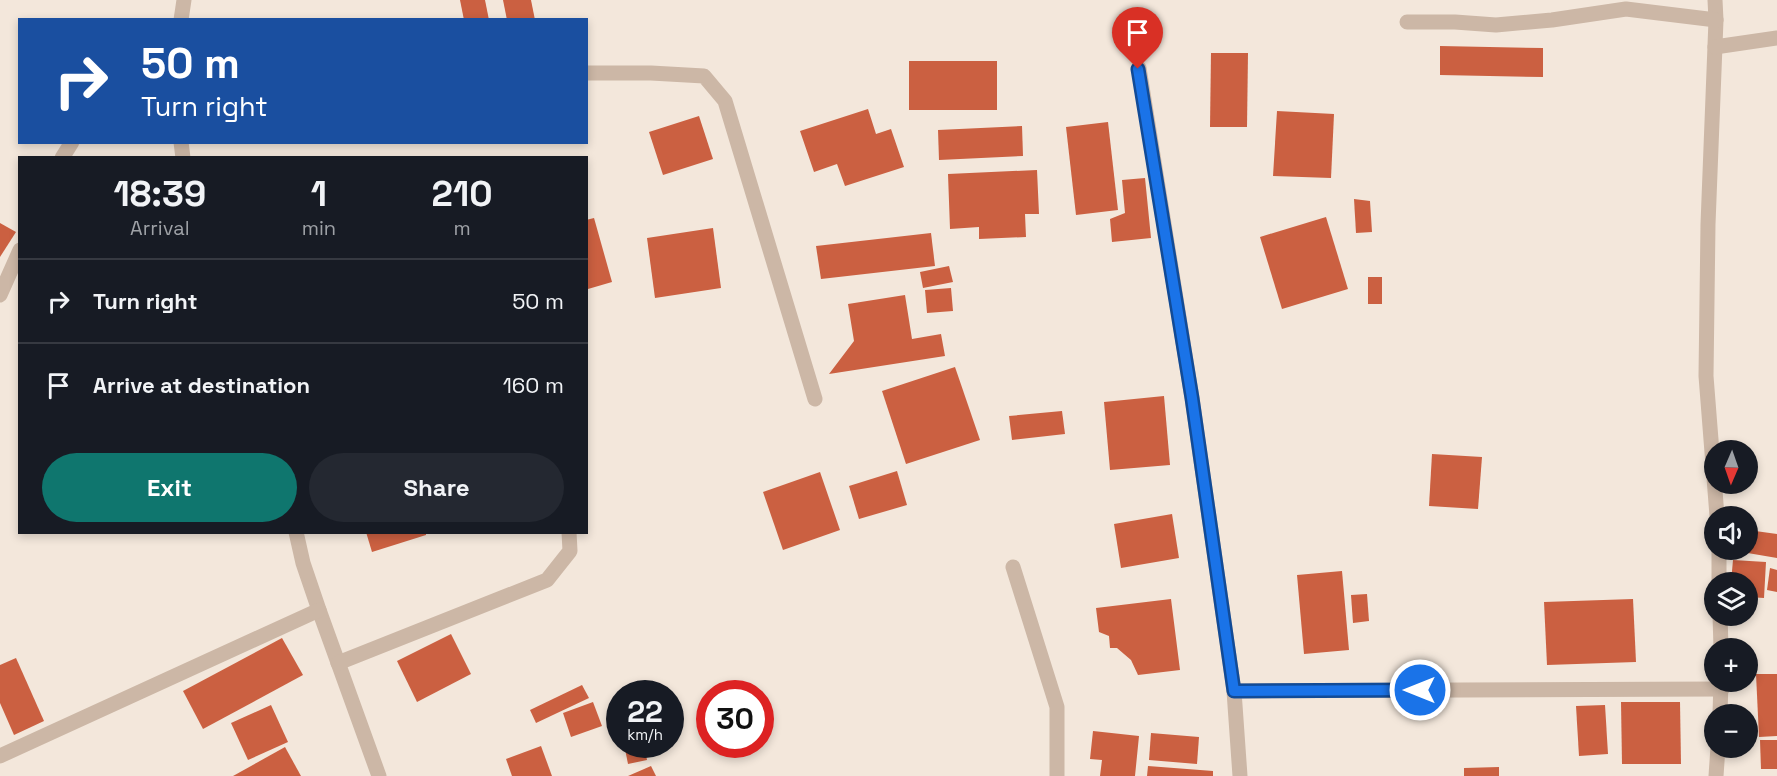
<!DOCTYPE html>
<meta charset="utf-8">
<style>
:root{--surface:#171b24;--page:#242831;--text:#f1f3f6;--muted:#9ea1a6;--line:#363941;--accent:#0f766e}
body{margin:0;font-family:"Space Grotesk",sans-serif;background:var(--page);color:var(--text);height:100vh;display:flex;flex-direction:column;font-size:22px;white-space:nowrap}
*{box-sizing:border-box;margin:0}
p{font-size:20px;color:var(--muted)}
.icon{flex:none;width:33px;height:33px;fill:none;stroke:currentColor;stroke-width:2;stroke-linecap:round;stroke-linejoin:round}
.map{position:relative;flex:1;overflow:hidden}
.sheet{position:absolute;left:18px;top:156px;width:570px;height:378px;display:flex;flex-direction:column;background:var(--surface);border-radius:0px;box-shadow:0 3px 9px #0003}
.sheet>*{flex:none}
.guide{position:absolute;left:18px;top:18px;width:570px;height:126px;border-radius:0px;box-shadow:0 3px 9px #0003;background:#1a4fa0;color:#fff;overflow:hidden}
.needle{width:39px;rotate:182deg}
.tools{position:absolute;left:1704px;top:440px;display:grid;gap:12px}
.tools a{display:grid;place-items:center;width:54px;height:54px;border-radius:50%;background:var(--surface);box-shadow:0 3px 9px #0003;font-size:30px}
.speed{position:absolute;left:606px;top:680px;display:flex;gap:12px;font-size:30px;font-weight:700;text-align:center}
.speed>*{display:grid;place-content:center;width:78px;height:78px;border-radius:50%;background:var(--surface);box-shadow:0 3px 9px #0003;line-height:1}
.speed small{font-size:15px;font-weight:400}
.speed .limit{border:9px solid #d22;background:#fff;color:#111}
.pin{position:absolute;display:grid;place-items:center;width:51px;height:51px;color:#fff;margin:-62px -26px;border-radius:50% 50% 50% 0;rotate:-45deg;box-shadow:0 0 6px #0007}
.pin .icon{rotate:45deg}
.me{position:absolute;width:66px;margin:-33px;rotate:270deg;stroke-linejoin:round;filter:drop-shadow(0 0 4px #0008)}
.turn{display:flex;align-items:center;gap:21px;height:126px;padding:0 24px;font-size:27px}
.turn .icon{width:78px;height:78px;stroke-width:2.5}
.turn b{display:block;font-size:42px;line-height:51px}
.eta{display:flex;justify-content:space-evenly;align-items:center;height:102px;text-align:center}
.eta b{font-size:36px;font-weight:700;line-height:42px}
.action{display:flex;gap:12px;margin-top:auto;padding:12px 24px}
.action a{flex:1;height:69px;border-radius:36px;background:var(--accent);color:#fff;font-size:24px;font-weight:700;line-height:69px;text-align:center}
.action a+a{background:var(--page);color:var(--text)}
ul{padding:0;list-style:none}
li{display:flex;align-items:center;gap:18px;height:84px;padding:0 24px;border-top:2px solid var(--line)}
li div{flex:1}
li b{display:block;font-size:22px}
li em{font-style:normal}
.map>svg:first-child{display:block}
.building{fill:#cb6041}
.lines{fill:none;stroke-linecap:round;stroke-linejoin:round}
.minor{stroke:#ccb7a6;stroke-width:15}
.route-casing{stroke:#114b97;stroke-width:15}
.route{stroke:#1a73e8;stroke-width:10}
</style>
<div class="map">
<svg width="1777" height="776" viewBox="0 0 1777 776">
<rect width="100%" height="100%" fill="#f3e7db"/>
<!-- building -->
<g class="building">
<polygon points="460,0 485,0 489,20 464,20"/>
<polygon points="503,0 531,0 535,20 507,20"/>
<polygon points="1440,46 1543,48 1543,77 1440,75"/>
<polygon points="1211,53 1248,53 1247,127 1210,127"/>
<rect x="909" y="61" width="88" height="49"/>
<polygon points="868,109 876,134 891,129 904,167 845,186 837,164 814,172 800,131"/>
<polygon points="1277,111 1334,114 1331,178 1273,176"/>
<polygon points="699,116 713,159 663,175 649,132"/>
<polygon points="1108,122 1118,210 1076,215 1066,127"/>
<polygon points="1022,126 1023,156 939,160 938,130"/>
<polygon points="1037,170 1039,214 1025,214 1026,237 979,239 979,227 950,229 948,174"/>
<polygon points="1145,178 1151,238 1112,242 1110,219 1125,213 1122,180"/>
<polygon points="1354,199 1370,201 1372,232 1356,233"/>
<polygon points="1326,217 1348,289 1282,309 1260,237"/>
<polygon points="594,218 612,282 588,289 586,220"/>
<polygon points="0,223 16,232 0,257"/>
<polygon points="713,228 721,288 655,298 647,238"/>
<polygon points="931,233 935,266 821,279 816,246"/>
<polygon points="949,266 953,282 923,288 920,272"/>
<rect x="1368" y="277" width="14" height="27"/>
<polygon points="951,288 953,311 927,313 925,290"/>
<polygon points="905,295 912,339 941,334 945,356 829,374 854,341 848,304"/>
<polygon points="955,367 980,440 906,464 882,391"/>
<polygon points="1164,396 1170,465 1110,470 1104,402"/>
<polygon points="1062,411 1065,434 1012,440 1009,416"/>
<polygon points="1432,454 1482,457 1478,509 1429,506"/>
<polygon points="897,471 907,505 859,519 849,486"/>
<polygon points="820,472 840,530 783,550 763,492"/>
<polygon points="1172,514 1179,558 1121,568 1114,524"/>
<polygon points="1748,530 1777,534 1777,558 1730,550 1730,549 1748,549"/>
<polygon points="366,532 426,532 426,535 372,552"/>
<polygon points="1733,560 1766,562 1764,598 1748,597 1748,582 1731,582"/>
<polygon points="1770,568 1777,570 1777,592 1767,590"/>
<polygon points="1342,571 1349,650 1304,654 1297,575"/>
<polygon points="1367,594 1369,621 1353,623 1351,595"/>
<polygon points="1171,599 1180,670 1138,675 1131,660 1117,648 1110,648 1109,636 1099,632 1096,608"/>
<polygon points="1633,599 1636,662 1547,665 1544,602"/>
<polygon points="451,634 471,674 417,702 397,661"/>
<polygon points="282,638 303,675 203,729 183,691"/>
<polygon points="16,658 44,721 14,735 0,703 0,665"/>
<polygon points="1756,674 1777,674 1777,736 1759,737"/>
<polygon points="582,685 589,698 536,723 530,710"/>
<polygon points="593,702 602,726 571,737 563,713"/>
<polygon points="1621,702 1680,702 1681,764 1622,764"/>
<polygon points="271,705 288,742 248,760 231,723"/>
<polygon points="1605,705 1608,754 1579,756 1576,706"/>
<polygon points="1093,731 1139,736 1135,776 1100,776 1102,760 1090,759"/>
<polygon points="1151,733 1199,737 1197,764 1149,760"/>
<polygon points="1760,740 1777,740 1777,769 1761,769"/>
<polygon points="624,744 644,744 647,760 628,764"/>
<polygon points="541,746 552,776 512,776 506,759"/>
<polygon points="285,747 301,776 233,776"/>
<polygon points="651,766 656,776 628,776"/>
<polygon points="1148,766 1213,771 1213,776 1147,776"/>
<polygon points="1499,767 1499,776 1464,776 1464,768"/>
</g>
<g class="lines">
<!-- minor -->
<g class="minor">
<polyline points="1715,0 1716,20 1708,224 1706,376 1717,516"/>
<polyline points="181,20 184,0"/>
<polyline points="1407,22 1455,22 1496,25 1552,20 1626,9 1716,20"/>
<polyline points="1715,47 1777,38"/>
<polyline points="1139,68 1192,398 1234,691 1240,776"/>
<polyline points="586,73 651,73 704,76 725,101 815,399"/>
<polyline points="181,142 183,158"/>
<polyline points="62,158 72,142"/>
<polyline points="0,295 20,250"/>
<polyline points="296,532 303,563 319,610 379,776"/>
<polyline points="1719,549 1719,582"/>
<polyline points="1013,567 1057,707 1057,776"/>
<polyline points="1720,615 1721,648"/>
<polyline points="338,663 547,580 570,551 569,532"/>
<polyline points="1234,691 1722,689"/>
<polyline points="1720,714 1721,681"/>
<polyline points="0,756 319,610"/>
<polyline points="1716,776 1718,747"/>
</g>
</g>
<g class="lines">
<defs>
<polyline id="route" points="1138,69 1192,398 1234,691 1420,690"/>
</defs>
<!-- route casing -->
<use href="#route" class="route-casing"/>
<!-- route -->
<use href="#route" class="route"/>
</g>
</svg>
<div class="tools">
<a><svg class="needle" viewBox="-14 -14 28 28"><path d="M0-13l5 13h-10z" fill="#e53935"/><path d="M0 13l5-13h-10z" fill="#9ea1a6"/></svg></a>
<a><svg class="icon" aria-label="sound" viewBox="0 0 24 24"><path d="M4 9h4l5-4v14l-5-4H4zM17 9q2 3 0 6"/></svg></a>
<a><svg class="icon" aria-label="layers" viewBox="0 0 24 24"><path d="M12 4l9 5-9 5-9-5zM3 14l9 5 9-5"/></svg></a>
<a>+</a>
<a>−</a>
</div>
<div class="speed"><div>22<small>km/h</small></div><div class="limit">30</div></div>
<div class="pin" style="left:1138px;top:69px;background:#d93025"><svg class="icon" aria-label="arrive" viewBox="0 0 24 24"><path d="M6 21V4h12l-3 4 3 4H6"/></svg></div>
<svg class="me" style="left:1420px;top:690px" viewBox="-20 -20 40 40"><circle r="17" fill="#1a73e8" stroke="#fff" stroke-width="3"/><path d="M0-11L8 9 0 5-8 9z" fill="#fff"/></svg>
<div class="guide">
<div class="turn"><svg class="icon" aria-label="right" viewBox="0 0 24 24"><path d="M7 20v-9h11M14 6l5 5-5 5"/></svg><div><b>50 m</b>Turn right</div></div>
</div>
<section class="sheet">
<div class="eta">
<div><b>18:39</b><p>Arrival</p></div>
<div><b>1</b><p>min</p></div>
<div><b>210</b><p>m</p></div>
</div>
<ul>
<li><svg class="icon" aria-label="right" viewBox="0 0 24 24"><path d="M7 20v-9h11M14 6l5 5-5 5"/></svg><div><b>Turn right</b></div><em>50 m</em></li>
<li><svg class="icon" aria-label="arrive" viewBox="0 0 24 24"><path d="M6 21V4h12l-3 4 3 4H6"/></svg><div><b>Arrive at destination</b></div><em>160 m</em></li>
</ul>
<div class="action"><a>Exit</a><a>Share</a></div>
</section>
</div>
